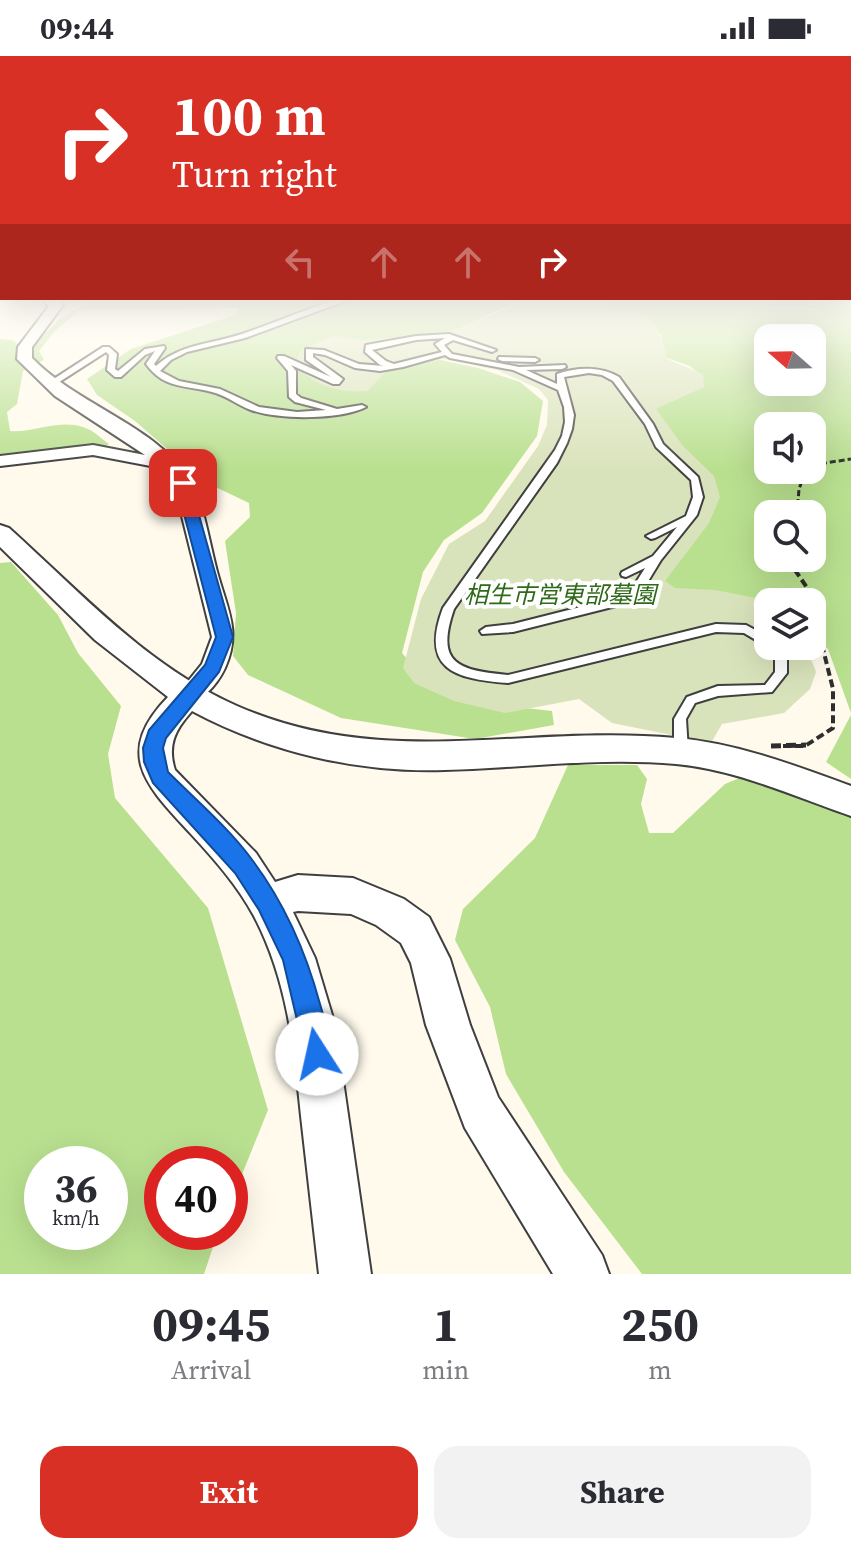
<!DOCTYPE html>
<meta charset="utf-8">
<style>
:root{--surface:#fff;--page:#f2f2f3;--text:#2b2b33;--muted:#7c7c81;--accent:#d93025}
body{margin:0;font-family:"Source Serif 4","Noto Sans JP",serif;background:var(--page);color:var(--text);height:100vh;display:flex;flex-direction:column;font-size:30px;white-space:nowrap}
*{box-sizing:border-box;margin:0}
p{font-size:26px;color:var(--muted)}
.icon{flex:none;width:44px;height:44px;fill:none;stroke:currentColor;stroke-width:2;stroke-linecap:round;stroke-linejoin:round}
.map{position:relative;height:1218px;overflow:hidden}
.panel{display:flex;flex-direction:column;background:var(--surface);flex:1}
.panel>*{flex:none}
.hud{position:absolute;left:0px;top:0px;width:852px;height:244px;box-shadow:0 8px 32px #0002;background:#d93025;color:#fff;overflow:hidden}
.needle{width:52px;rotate:290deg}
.controls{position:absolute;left:754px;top:268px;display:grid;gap:16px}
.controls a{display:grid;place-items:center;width:72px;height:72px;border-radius:16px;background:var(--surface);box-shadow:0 8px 32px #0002;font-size:40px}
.speed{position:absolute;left:24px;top:1090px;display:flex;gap:16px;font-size:40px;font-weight:700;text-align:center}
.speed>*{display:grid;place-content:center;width:104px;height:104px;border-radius:50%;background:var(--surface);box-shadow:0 8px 32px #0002;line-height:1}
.speed small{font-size:20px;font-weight:400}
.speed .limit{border:12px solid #d22;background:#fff;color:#111}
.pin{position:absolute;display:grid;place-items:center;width:68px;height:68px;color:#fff;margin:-34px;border-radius:16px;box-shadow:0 4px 12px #0006}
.me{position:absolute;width:88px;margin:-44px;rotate:350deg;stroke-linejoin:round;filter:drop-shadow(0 0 6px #0008)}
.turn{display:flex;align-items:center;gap:28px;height:168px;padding:0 40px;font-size:36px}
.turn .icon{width:104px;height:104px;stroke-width:2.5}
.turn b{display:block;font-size:56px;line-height:68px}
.lanes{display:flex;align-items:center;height:76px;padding:0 40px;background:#0003;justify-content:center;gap:40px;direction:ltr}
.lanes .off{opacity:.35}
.eta{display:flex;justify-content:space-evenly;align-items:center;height:136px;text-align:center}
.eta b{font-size:48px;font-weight:700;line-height:56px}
.action{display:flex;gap:16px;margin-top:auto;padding:16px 40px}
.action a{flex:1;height:92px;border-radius:24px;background:var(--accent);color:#fff;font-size:32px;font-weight:700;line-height:92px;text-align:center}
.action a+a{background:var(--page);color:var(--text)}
.status{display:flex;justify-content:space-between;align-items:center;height:56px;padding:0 40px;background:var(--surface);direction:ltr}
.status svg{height:22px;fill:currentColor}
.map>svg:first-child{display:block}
.forest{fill:#b9e08f;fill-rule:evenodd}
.cemetery{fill:#d9e3bb}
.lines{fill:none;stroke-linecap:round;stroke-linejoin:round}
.service-casing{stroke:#3f3f3f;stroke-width:4}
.minor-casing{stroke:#3f3f3f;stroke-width:4}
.tertiary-casing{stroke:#3f3f3f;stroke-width:4}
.path-far2{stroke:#2e2e2e;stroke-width:3;stroke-dasharray:6 3;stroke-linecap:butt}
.path-far1{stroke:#2e2e2e;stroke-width:4;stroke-dasharray:8 4;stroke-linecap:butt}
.path{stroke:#2e2e2e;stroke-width:5;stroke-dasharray:10 5;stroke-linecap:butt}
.service{fill:#fff;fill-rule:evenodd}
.minor{fill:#fff;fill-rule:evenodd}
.tertiary{fill:#fff;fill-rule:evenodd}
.route{fill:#1a73e8;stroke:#114b97;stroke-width:2}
.labels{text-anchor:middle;stroke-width:8;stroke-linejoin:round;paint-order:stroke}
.park-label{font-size:24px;font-style:italic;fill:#2e6a17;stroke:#fff}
</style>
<div class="status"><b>09:44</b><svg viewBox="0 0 49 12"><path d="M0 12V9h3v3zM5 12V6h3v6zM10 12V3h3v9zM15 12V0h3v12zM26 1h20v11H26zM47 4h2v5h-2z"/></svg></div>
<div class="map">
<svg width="851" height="1218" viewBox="0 0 851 1218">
<rect width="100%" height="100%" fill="#fffaec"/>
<!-- forest -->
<g class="forest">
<path d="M82 242H522L465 270 434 281 404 280 367 288 478 312 520 326 543 345 537 380 482 457 444 484 423 516 402 597 429 628 482 647 552 655 554 669 475 683 341 662 248 619 233 600 236 557 225 485 250 461 249 447 205 426 135 365 97 339 87 323 131 293 235 259 240 252 79 254 54 276 39 295 44 304 23 315 17 348 7 356 10 375C35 377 63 361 88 373 95 376 103 384 109 388L100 394 0 403V283L13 284 19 289H33L62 261 85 249 86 245Z"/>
<path d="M567 242H851V657L828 593 812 581V546L656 541 647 349 700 319 690 310 661 300 662 280 647 264ZM768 282H812V326H768ZM768 370H812V414H768ZM768 458H812V502H768Z"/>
<path d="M11 506 58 559 78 597 121 650 108 698 115 742 208 852 268 1054 230 1148V1108H162V1176H218L204 1218H0V507ZM110 1108V1176H42V1108Z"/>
<polygon points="851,659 851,723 826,706"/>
<polygon points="568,709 637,709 647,723 641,748 649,777 673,777 725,728 747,719 851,757 851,1218 642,1218 564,1116 506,1018 490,951 455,884 463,853 535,782"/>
</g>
<!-- cemetery -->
<path class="cemetery" d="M535 242C566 242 625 246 650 264 660 272 665 291 667 303L703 318 704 331 656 353 683 390 714 420 720 441 709 467 665 525 675 532 715 534 767 544 768 590H806L816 616 810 633 784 657 722 668 711 687 612 667 579 643 505 657 454 645 414 627 403 612 421 543 449 488 485 465 538 390 547 369 548 344 539 333 497 314 443 303 386 316 367 335C338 337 312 330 295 306L302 293 333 280 365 284 446 277Z"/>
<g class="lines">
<defs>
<g id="service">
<path d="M342 242H353L245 282 187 296 171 304 160 315 179 325 220 333 259 351 297 356 326 354 295 346 289 341 288 315 277 302 278 300H284L331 321 306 304V293L324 294 359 308 384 310 380 309 365 296 366 289 416 280 449 278 496 294 492 296 453 284 444 289 452 298 519 311 565 309 566 311 562 313 526 314 557 328V318C577 311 600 310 619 321L653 368 663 388 698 421 703 441 697 459 661 504 636 545 513 576 482 578 480 575 486 571 513 568 628 539 645 512 626 521 622 520 621 518 622 516 653 500 677 471 655 482 651 483 646 480 686 460 693 441 691 424 656 391 645 368 613 325 602 319 589 317 564 321 574 359 572 373 567 387 557 407 454 553C435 608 458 614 508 619L716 568 746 569 768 581V590H779L787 599V617L772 636 718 640 695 647 686 663 688 695 686 699 681 700 676 699 674 695V663L687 641 718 630 765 629 775 616V600L766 590 744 577 716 576 508 627C454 623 420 613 443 552L555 394 562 380 565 366 564 351 558 334 513 314 450 302 445 299 403 311 380 315 355 312 325 299 313 297V301L343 323 339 328H333L291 309 296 315V338L301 342 337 353 362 349 366 351C340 364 279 364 251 354 237 349 226 339 212 336 185 329 164 333 146 308L155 295 145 299 121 321H115L107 314 109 299 106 296 53 330 46 328 103 291H109L117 298 115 313 118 315 145 293 164 290 165 292 154 308 156 310C180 288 212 288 242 278 275 267 308 252 342 242ZM445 282 435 288 442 296 394 308 386 305 372 294 416 284Z"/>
<polygon points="499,301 535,302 539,304 535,306 502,305 498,303"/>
</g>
<path id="minor" d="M40 242H55L63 249 32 291V302C77 349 157 370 191 425 203 444 211 495 218 519 228 555 241 576 225 612 217 629 199 651 180 646L177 639 202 608 212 581 174 428 161 412 93 399 0 410V400L93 389 145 399 55 340 17 303 18 291 49 250Z"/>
<path id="tertiary" d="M0 469 9 472C80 536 148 611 237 650 385 715 524 668 676 682 736 687 794 709 851 730V760C793 740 738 714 676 708 599 701 522 712 445 714 357 717 269 696 192 655 175 674 167 689 175 714L256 797 275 826 298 819 353 822 404 843 429 861 450 903 470 969 498 1041 602 1199 609 1218H553L465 1072 426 969 411 907 401 887 376 869 351 858 298 855 293 856 315 902 335 969 371 1218H319C313 1165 307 1113 301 1060 294 990 287 923 254 860 237 829 215 804 191 778 148 731 112 699 168 641L95 584 0 491Z"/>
</defs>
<!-- service casing -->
<use href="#service" class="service-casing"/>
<!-- minor casing -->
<use href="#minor" class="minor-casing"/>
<!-- tertiary casing -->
<use href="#tertiary" class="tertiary-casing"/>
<!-- path-far2 -->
<g class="path-far2">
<polyline points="812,409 851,403"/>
<polyline points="797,458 799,433 806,414"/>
<polyline points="786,502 789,506"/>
</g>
<!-- path-far1 -->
<g class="path-far1">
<polyline points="788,504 808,533 811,546"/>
<polyline points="771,690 805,690 833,672 833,633 812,549"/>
</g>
<!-- path -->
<polyline class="path" points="771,690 806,689"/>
<!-- service -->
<use href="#service" class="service"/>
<!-- minor -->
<use href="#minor" class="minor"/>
<!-- tertiary -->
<use href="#tertiary" class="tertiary"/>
</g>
<!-- sky -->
<linearGradient id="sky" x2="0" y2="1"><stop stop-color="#8fc7f0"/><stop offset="0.59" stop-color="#fffdf6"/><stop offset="1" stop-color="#fffdf6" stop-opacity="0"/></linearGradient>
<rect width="851" height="413" fill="url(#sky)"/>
<!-- route -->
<path class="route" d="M183 422 190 427 233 581 219 616 166 682 163 692 168 716C196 744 229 772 253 805 285 848 306 896 320 948 325 966 334 989 326 1007L317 1011 307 1007 283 904 259 854 235 817 153 727 144 706 143 692 149 674 205 609 216 581 176 427Z"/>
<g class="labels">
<!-- park labels -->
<g class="park-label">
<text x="560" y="547">相生市営東部墓園</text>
</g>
</g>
</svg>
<div class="controls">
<a><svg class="needle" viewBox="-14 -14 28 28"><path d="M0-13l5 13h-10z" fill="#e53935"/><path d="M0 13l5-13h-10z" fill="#7c7c81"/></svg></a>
<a><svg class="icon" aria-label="sound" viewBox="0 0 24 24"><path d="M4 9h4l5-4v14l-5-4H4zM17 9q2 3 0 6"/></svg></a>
<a><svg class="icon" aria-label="search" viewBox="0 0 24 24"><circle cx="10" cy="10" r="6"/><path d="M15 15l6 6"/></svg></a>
<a><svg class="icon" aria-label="layers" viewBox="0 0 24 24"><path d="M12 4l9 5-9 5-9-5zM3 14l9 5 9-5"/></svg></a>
</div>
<div class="speed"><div>36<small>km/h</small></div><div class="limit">40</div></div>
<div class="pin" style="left:183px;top:427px;background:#d93025"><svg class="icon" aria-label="arrive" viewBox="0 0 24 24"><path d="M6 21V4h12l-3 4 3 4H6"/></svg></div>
<svg class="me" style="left:317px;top:998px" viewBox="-20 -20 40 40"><circle r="19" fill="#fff"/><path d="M0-13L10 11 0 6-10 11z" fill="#1a73e8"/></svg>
<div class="hud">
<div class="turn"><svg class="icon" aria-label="right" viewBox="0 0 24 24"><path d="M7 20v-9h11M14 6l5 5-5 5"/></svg><div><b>100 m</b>Turn right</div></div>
<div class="lanes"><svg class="icon off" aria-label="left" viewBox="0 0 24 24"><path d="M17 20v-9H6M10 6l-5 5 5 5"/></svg><svg class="icon off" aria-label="ahead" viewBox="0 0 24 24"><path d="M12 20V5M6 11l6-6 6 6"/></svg><svg class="icon off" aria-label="ahead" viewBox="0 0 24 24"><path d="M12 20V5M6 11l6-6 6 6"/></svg><svg class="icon" aria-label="right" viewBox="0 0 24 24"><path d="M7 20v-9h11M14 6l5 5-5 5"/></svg></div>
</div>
</div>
<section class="panel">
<div class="eta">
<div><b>09:45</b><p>Arrival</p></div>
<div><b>1</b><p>min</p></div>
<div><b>250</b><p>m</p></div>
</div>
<div class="action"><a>Exit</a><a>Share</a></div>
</section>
